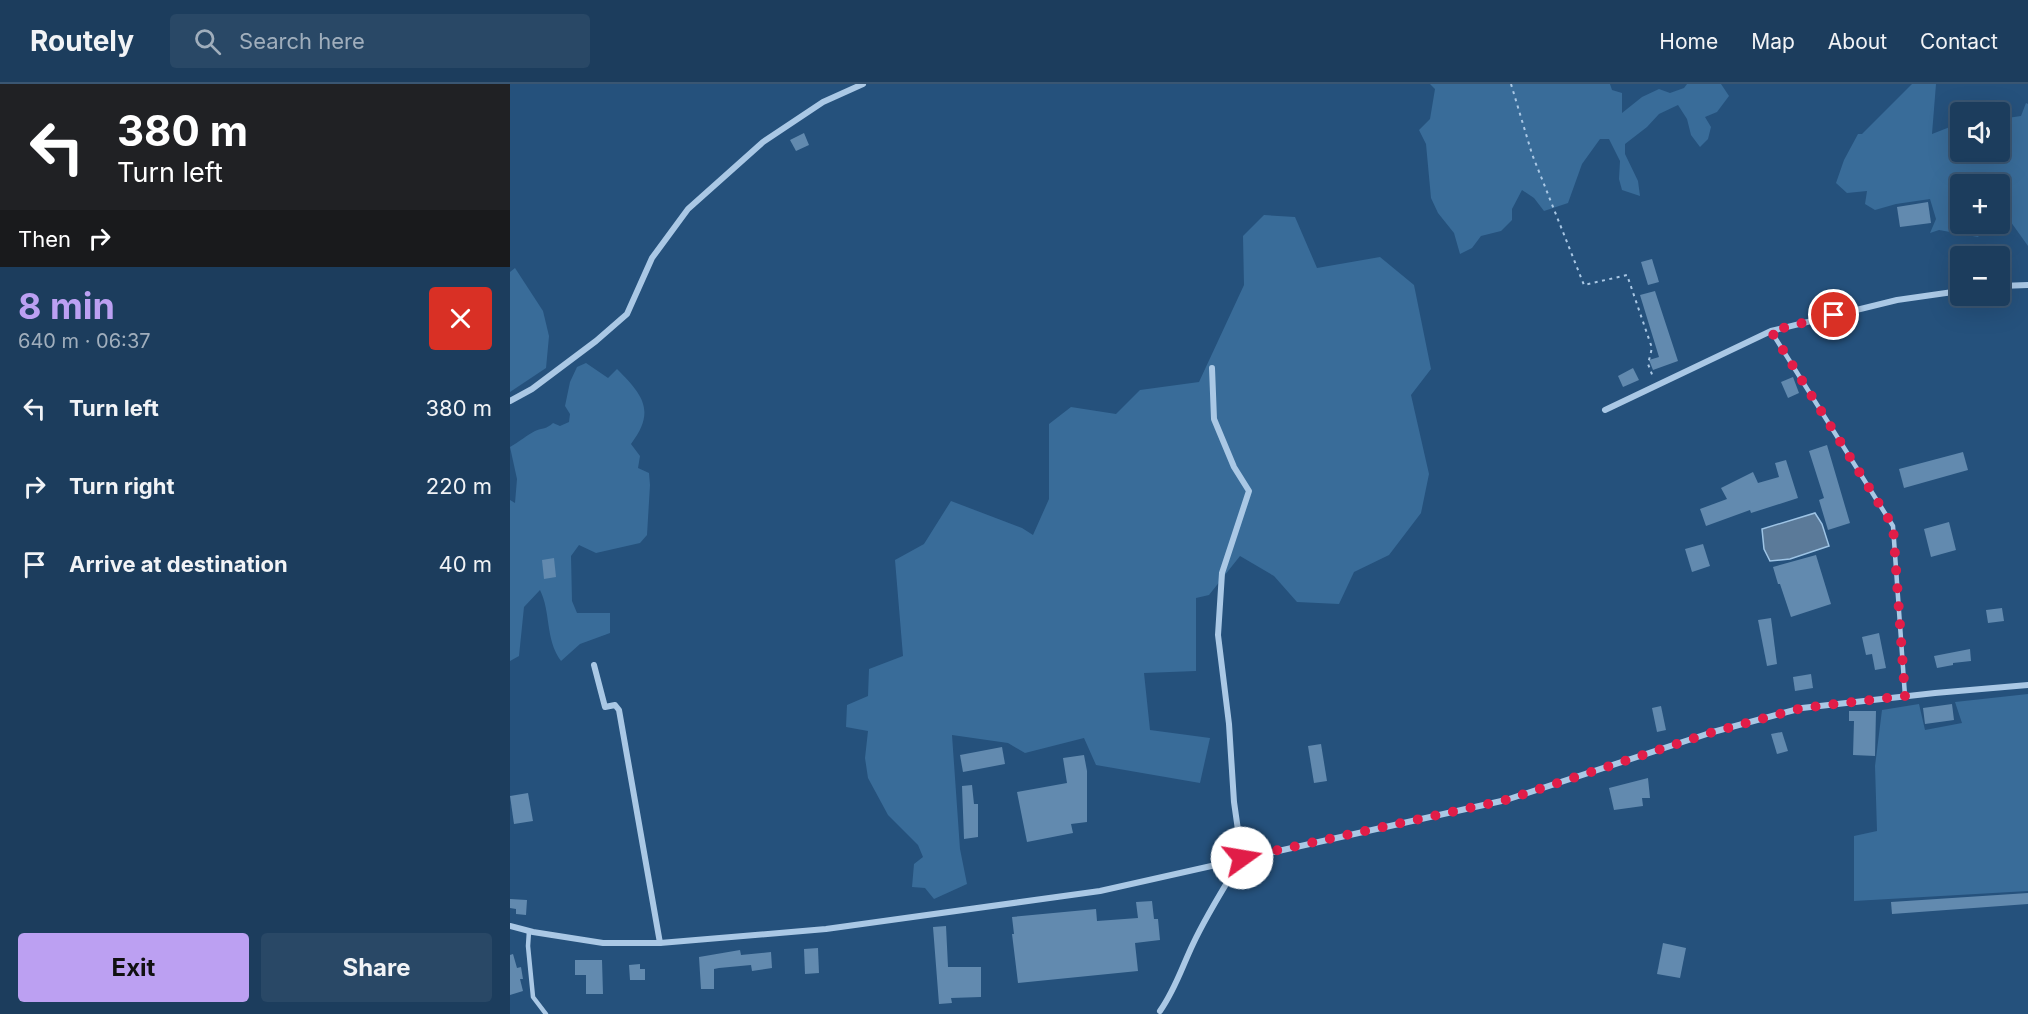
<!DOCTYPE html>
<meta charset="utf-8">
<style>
:root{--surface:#1c3d5d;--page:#294866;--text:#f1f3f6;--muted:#a0aebc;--line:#3a5672;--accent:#bca0f2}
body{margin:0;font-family:Inter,sans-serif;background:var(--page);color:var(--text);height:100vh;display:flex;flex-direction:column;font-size:22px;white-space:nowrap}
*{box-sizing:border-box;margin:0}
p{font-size:20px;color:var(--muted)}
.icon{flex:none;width:33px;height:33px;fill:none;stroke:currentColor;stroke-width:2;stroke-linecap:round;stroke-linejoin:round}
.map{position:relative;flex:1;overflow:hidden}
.sheet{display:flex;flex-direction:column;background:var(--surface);width:510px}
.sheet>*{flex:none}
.hud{background:#202124;color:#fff;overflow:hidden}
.tools{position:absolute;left:1440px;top:18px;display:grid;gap:12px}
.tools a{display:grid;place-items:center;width:60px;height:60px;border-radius:6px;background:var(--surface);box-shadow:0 6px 24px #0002,0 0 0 2px var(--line);font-size:30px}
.pin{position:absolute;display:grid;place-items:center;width:51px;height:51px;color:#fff;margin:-26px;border:3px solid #fff;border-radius:50%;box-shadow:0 2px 6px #0007}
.me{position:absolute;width:66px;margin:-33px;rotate:77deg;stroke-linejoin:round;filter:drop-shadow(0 0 4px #0008)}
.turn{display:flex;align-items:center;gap:21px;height:126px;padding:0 18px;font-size:27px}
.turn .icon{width:78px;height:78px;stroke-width:2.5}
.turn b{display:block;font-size:42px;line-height:51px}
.then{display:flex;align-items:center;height:57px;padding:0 18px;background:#0003;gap:12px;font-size:22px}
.round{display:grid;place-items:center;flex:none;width:63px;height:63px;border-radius:6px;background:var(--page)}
.overview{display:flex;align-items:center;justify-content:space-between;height:102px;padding:0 18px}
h1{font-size:36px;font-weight:700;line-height:45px;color:var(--accent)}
.cta{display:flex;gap:12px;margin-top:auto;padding:12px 18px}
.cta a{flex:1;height:69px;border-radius:6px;background:var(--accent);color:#111;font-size:24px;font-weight:700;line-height:69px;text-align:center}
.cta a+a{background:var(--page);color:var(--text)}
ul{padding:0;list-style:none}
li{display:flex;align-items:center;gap:18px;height:78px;padding:0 18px}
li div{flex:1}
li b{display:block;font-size:22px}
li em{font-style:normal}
header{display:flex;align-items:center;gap:36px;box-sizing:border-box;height:84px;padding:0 30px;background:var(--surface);border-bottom:2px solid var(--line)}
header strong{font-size:28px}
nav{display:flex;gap:33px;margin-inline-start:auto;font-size:21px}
.search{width:420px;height:54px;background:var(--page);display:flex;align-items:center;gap:15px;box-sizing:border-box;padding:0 21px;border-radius:6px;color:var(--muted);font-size:22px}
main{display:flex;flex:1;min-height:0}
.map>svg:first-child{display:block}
.green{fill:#396c99}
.water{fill:#5b7a99;stroke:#9ec4e5;stroke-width:1.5}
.building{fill:#628aaf}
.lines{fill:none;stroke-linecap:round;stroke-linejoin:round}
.path{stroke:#aac8e5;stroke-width:2;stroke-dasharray:3 4.5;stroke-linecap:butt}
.service{stroke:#aac8e5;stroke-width:4.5}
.minor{stroke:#aac8e5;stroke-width:6}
.route{stroke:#e11d48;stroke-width:10;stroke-dasharray:0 18}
</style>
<header>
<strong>Routely</strong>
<div class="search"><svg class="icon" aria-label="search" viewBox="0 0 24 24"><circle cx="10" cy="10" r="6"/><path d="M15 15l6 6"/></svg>Search here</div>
<nav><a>Home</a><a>Map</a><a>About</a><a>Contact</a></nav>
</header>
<main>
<section class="sheet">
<div class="hud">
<div class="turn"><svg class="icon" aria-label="left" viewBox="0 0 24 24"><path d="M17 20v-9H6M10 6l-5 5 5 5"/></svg><div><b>380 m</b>Turn left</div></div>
<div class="then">Then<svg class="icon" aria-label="right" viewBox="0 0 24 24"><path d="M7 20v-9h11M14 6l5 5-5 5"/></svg></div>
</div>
<div class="overview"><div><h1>8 min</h1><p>640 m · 06:37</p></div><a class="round" style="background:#d93025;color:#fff"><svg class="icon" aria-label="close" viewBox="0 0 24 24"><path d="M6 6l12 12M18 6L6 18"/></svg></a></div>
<ul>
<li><svg class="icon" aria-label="left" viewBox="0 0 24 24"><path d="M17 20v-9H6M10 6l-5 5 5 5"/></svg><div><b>Turn left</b></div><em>380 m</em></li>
<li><svg class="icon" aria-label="right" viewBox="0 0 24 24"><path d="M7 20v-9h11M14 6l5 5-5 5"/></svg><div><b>Turn right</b></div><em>220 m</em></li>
<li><svg class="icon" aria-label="arrive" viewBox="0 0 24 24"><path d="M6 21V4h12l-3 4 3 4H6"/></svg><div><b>Arrive at destination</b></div><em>40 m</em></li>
</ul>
<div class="cta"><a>Exit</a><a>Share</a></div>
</section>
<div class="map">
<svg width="1518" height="930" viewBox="0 0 1518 930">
<rect width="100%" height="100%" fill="#25517c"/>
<!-- green -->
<g class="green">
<polygon points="920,0 1100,0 1102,6 1112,9 1112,29 1132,13 1149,5 1160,9 1174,4 1177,0 1211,0 1219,12 1207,28 1195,33 1201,43 1198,55 1190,63 1181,51 1177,35 1168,21 1149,30 1137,43 1115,60 1115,70 1128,97 1130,112 1112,106 1109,95 1110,77 1099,55 1090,55 1072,80 1058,119 1034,127 1024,114 1012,106 1002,125 1002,136 991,147 971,152 962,164 950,170 944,149 928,129 921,114 916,60 909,46 920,35 925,5"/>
<polygon points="1402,0 1426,0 1422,50 1450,39 1450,68 1490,68 1490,35 1511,32 1516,19 1518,20 1518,162 1493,127 1490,129 1490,100 1450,100 1450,140 1477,140 1468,153 1429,146 1420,149 1426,135 1420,115 1386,120 1365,126 1355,120 1357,107 1337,109 1326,99 1334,76 1348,50 1352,50"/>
<polygon points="754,131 785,133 807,184 870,173 904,201 921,285 901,311 919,390 911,429 879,471 844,488 829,520 787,518 764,492 730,472 699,511 686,514 686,587 634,589 640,646 700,654 690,699 586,681 574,654 515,669 498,659 442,651 450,765 457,800 424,815 415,804 402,803 404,780 413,773 408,761 378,731 358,694 355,674 358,647 336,643 337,621 358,612 359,585 393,572 385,476 414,460 441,417 512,444 523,451 539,415 539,340 561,323 606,330 630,306 689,298 734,201 733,152"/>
<polygon points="5,184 33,227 39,252 36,284 0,308 0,188"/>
<path d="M76 279 98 294 107 285C133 311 146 327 121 360L130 372 128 384 139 389 140 401 137 451 130 459 86 469 69 461 61 472 62 517 67 529H100V549L70 560 51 577C35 555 41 528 30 506L14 523 9 572 0 577V416L5 419 7 395 0 363C9 358 17 351 25 347 32 344 37 345 43 339L50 342 59 338 60 330 55 322 60 298 67 283Z"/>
<polygon points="1518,610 1518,807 1344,817 1344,752 1367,747 1365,682 1372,626 1409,620 1415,646 1452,639 1445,618"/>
</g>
<!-- water -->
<polygon class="water" points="1305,429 1312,440 1319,462 1280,475 1260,477 1254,465 1252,445"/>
<!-- building -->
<g class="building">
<polygon points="294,49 299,61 286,67 280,56"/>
<polygon points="1418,118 1421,139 1390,143 1387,123"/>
<polygon points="1142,175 1149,198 1138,201 1131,178"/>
<polygon points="1145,207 1168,277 1143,286 1139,276 1149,273 1130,211"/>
<polygon points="1123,284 1129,296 1113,303 1108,292"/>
<polygon points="1283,293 1289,309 1278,314 1271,298"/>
<polygon points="1317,361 1340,439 1318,446 1309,416 1314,414 1299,367"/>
<polygon points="1453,368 1458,386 1394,404 1389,385"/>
<polygon points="1276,376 1288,414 1241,429 1240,426 1196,442 1190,425 1217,415 1211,404 1243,388 1248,399 1269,393 1265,379"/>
<polygon points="1439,438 1446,466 1421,473 1414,445"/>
<polygon points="1193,460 1200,482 1182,488 1175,465"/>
<polygon points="1306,471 1321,520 1281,533 1270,500 1268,500 1263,483"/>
<polygon points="44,474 46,493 34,495 32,476"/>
<polygon points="1492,524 1494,537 1478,539 1476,526"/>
<polygon points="1261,534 1267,580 1257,582 1248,536"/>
<polygon points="1369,549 1376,584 1365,586 1362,570 1356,571 1352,553"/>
<polygon points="1460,565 1461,577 1443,579 1443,581 1427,584 1424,572"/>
<polygon points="1301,590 1303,604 1285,607 1283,593"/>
<polygon points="1442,620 1444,636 1415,640 1413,624"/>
<polygon points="1151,622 1156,646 1147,648 1142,624"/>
<polygon points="1339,627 1366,627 1365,672 1343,671 1344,637 1339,637"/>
<polygon points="1272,648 1278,667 1267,670 1261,650"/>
<polygon points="811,660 817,697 804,699 798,662"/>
<polygon points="492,663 495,680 453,688 450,671"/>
<polygon points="574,671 577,687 577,738 561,740 563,749 517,758 507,708 557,699 553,674"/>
<polygon points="1138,694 1140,714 1132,714 1133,722 1104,726 1099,704"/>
<polygon points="462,701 464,720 468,720 468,753 454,755 452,702"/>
<polygon points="18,709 23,737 4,740 0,712"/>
<polygon points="1518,809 1518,820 1382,830 1381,818"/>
<polygon points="0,815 17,816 16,831 6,830 6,825 0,824"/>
<polygon points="642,817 644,835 648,835 650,856 625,859 628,887 508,899 502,850 504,850 502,833 586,825 587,837 628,834 626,818"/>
<polygon points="436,842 438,883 471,883 471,913 441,914 442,919 429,920 423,843"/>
<polygon points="1153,859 1176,864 1170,894 1147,890"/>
<polygon points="308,864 309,889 295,890 294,865"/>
<polygon points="230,866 231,871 261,868 262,884 242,887 241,881 209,884 204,885 204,905 191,905 189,873"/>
<polygon points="3,870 7,884 11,883 13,895 10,895 13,907 0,911 0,871"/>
<polygon points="65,876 92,876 93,910 76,910 76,891 65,891"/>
<polygon points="130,880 130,885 135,885 135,896 120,896 119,881"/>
</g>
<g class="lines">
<!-- path -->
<polyline class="path" points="1001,0 1022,70 1074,201 1117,191 1142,264 1138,280 1143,293"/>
<!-- service -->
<g class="service">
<polyline points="1261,247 1383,442 1395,612"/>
<polyline points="19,847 18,862 23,913 36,930"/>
</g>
<!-- minor -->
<g class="minor">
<polyline points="1490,202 1518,201"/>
<polyline points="0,317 22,305 86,257 117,230 142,174 178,125 253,58 313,18 353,0"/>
<polyline points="1095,326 1261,247 1387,216 1450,207"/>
<polyline points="84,581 95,623 105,621 109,626 150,859"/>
<polyline points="0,842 23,848 93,859 150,859 316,845 590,807 996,716 1203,648 1292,624 1425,609 1518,601"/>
<path d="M650 927C665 906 672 883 683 860 697 830 715 802 732 774L724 718 719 640 708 551 712 489 739 407 724 383 704 335 702 284"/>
</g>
</g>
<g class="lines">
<!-- route -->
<polyline class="route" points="732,774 996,716 1203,648 1292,624 1395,612 1383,442 1261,247 1324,231"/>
</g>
</svg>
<div class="tools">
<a><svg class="icon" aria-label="sound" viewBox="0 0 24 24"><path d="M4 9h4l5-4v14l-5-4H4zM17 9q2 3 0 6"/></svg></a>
<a>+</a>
<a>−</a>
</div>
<div class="pin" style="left:1324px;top:231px;background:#d93025"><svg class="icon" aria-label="arrive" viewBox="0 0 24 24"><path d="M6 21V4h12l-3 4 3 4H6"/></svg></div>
<svg class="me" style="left:732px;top:774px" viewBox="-20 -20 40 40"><circle r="19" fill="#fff"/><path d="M0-13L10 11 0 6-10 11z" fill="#e11d48"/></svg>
</div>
</main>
